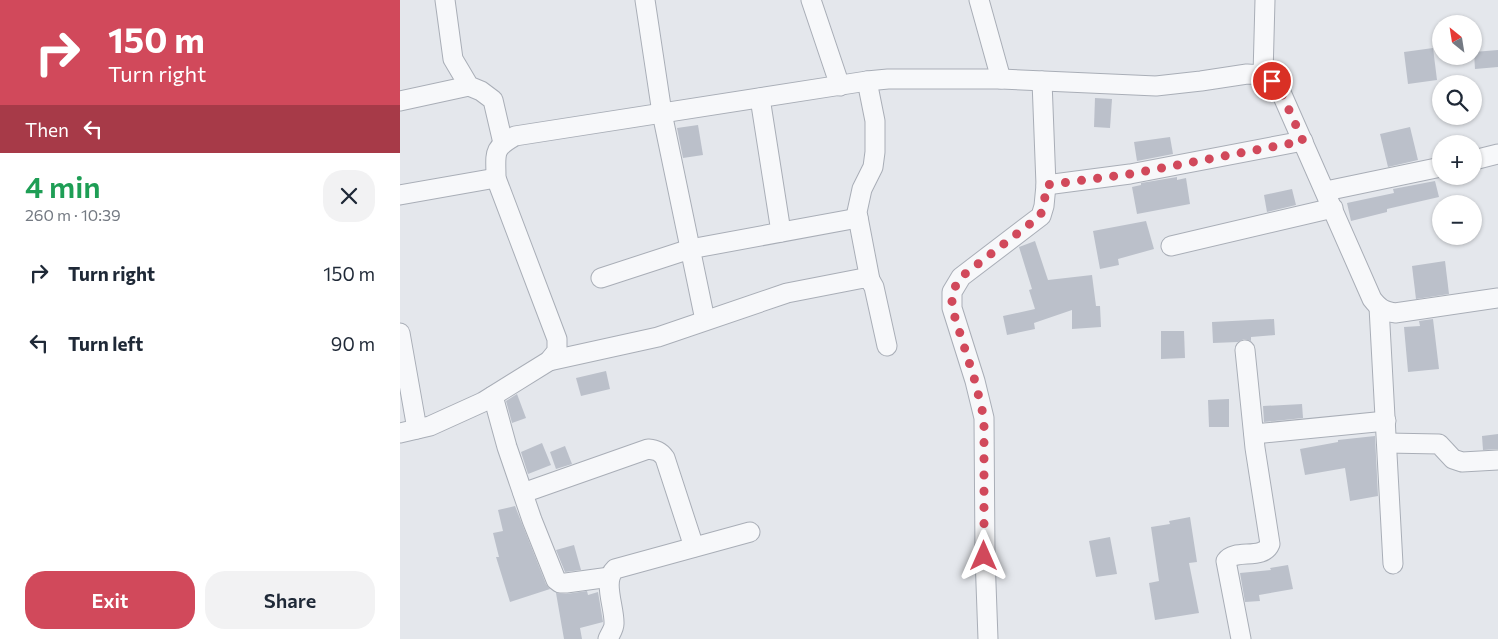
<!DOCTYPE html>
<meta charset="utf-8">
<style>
:root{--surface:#fff;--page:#f2f2f3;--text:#1f2937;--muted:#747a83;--accent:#d1495b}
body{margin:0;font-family:Commissioner,sans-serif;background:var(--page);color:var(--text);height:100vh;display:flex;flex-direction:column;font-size:19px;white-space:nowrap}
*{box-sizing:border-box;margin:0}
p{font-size:16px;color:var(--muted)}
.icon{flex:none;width:28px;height:28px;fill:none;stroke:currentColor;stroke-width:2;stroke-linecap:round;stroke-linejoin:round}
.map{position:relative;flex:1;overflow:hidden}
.sheet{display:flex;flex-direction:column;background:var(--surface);width:400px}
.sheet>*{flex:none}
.banner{background:#d1495b;color:#fff;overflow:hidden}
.needle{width:32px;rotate:330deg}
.fabs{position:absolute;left:1032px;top:15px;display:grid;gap:10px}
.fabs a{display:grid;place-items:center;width:50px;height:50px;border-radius:50%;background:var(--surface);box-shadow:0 1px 4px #0004;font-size:25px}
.pin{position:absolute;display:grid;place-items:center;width:42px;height:42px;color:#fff;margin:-21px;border:2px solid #fff;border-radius:50%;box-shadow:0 1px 5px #0007}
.me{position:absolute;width:55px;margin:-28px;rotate:0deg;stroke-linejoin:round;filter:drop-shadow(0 0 4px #0008)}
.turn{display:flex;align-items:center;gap:18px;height:105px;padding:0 25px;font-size:22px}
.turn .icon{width:65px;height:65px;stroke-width:2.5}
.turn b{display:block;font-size:35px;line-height:42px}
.then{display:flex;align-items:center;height:48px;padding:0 25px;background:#0003;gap:10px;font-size:19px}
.round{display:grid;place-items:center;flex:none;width:52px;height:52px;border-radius:20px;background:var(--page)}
.headline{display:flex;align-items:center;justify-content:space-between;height:85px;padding:0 25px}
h1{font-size:30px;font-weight:600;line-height:38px;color:#1e9e55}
.button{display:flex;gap:10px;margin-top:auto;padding:10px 25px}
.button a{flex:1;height:58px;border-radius:20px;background:var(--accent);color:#fff;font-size:20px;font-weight:600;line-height:58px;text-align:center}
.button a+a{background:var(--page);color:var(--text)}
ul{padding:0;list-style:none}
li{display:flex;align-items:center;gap:15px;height:70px;padding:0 25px}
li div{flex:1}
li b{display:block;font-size:19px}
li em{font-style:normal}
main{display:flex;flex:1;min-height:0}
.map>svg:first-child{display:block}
.building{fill:#bbc0ca}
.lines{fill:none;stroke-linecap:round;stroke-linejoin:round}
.minor-casing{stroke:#a9aeb7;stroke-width:21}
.minor{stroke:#f7f8fa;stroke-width:19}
.route{stroke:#d1495b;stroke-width:9;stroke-dasharray:0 16.2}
</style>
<main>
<section class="sheet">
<div class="banner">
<div class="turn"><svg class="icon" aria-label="right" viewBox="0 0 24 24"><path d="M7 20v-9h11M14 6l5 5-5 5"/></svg><div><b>150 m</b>Turn right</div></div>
<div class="then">Then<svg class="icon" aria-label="left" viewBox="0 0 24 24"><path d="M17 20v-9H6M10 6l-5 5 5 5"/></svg></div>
</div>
<div class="headline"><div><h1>4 min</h1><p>260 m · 10:39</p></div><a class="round"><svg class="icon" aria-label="close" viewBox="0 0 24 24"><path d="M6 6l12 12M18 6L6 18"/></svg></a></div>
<ul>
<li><svg class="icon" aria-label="right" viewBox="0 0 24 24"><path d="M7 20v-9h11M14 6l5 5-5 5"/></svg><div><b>Turn right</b></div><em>150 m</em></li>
<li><svg class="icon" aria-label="left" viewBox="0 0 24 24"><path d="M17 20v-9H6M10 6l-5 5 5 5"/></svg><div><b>Turn left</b></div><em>90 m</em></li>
</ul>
<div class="button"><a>Exit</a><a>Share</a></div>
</section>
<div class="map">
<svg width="1098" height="639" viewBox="0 0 1098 639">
<rect width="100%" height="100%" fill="#e4e7ec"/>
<!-- building -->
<g class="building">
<polygon points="1033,48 1037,80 1008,84 1004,52"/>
<polygon points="1098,50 1098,67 1075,69 1074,52"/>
<polygon points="695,98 712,99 710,128 694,127"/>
<polygon points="298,125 303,155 283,158 277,128"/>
<polygon points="1010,127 1018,160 988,167 980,134"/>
<polygon points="770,137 773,154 737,161 734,142"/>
<polygon points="777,177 777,180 786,178 790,204 737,214 732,187 741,185 741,183"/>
<polygon points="1035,181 1039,197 987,209 987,212 951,221 947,203 994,193 993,189"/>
<polygon points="892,189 896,205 867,212 864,195"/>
<polygon points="746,221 754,249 718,259 719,265 700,269 693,231"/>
<polygon points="635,241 648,280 692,275 696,306 700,306 701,327 672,329 672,310 634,323 635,329 607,335 603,316 635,309 629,290 632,289 619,247"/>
<polygon points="1045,261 1049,294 1016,299 1012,266"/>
<polygon points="874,319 875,335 851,337 851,341 844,339 838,342 813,343 812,322"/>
<polygon points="1033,319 1039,369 1008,372 1004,327 1020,326 1019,321"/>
<polygon points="761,331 784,331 785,358 761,359"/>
<polygon points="206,371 210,389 181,396 176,378"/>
<polygon points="117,394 126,418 112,423 106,401"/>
<polygon points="829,399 829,427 809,427 808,400"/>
<polygon points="902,404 903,418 864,422 863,406"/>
<polygon points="1098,434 1098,449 1083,450 1082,436"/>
<polygon points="975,436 978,496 950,501 945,468 905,475 900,449 938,442 938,440"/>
<polygon points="142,443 151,465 128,474 121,452"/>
<polygon points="165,446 172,464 156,469 150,452"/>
<polygon points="115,506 146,584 150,589 110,602 96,557 99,557 93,533 103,531 98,510"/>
<polygon points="790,517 797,562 789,563 799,613 755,620 749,583 759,581 751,527 770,524 769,521"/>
<polygon points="710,537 717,574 696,577 689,541"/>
<polygon points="174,545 181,570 165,572 156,550"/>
<polygon points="888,565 893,589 859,595 860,601 845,602 840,573 871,570 870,568"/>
<polygon points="187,591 188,595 198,592 203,622 180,628 182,639 164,639 156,593 166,594"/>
</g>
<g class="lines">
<defs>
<g id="minor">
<polyline points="45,0 53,59 69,86 81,91 93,100 103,143"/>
<polyline points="245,0 262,113 305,320"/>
<polyline points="411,0 440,86"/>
<polyline points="579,0 601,79"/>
<polyline points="863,75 865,0"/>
<polyline points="467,81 475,121 475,152 473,167 462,189 457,212 470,280"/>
<polyline points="360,98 381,232"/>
<polyline points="0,101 69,86"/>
<polyline points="1074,160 1098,154"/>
<polyline points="646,185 730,174 903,141"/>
<polyline points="926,191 1041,167"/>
<polyline points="0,195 96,178"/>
<polyline points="771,246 933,208"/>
<polyline points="201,278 290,249 458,218"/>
<polyline points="979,307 993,564"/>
<polyline points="0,333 17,429"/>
<polyline points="149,361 258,337 387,293 464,278 470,280 474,287 487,346"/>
<polyline points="93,396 107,447 132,520 156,580 160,583 166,583 210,577"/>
<path d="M0 433 30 426 83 402 149 361 157 351V339L96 178C96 153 92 149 115 136L467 81 488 79H601L756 86 801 81 847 74 863 75 872 81 880 90 972 299C979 308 983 311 995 313L1098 298"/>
<polyline points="854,434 986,421"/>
<polyline points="987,443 1039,444 1053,459 1062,462 1098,460"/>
<path d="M123 493 248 449C256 450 260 451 265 458L294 547"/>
<path d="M208 639C210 634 214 629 214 624 215 608 202 581 215 569L350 532"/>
<polyline points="588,639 585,556 584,418 575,381 552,308 552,292 561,277 641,216 644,206 646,185 642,81"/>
<path d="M841 639 826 561C835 548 863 561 870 544L855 448 845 350"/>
</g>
</defs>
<!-- minor casing -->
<use href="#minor" class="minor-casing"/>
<!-- minor -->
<use href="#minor" class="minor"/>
</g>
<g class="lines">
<!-- route -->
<polyline class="route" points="584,556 584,418 575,381 552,308 552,292 561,277 640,216 644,206 646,185 730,174 903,141 880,90 872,81"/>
</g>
</svg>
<div class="fabs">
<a><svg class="needle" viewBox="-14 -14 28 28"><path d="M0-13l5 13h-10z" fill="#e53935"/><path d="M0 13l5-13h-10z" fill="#747a83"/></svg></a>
<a><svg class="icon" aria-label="search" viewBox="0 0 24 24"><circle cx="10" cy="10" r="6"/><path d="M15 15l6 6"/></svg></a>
<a>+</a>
<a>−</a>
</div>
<div class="pin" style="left:872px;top:81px;background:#d93025"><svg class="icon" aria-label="arrive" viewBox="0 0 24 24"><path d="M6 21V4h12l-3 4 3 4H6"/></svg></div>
<svg class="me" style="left:584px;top:556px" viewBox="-20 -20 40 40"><path d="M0-17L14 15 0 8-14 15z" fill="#d1495b" stroke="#fff" stroke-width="4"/></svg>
</div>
</main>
